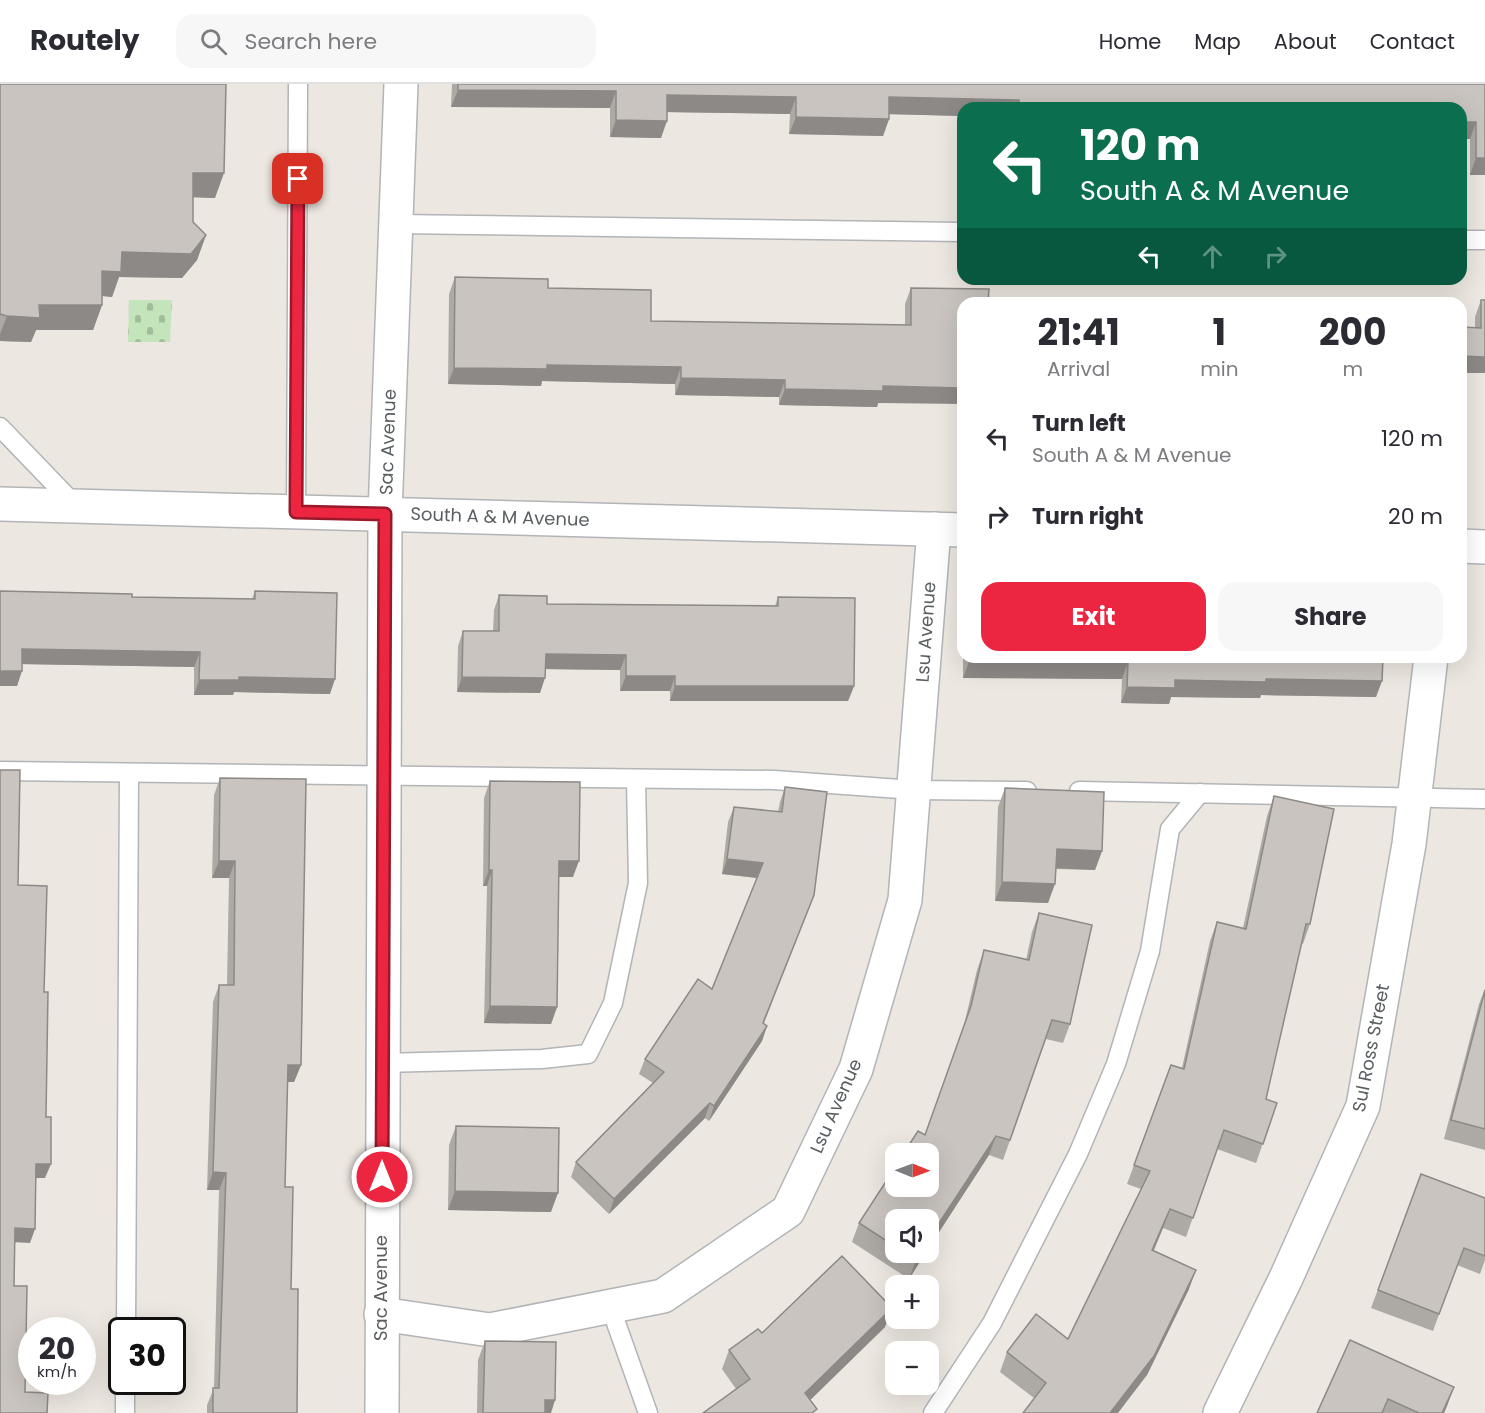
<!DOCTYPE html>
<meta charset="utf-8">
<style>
:root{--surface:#fff;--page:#f7f7f7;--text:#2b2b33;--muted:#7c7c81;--line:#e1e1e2;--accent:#ec2640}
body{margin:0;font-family:Poppins,sans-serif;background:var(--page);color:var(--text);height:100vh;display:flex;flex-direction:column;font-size:22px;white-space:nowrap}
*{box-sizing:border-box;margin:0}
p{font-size:20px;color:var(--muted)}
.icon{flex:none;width:33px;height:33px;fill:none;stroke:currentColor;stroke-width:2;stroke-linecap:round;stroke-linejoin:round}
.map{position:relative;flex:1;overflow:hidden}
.drawer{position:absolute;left:957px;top:213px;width:510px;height:366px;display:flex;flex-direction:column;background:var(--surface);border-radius:18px;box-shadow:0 6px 24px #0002}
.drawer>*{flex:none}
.hud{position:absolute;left:957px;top:18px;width:510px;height:183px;border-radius:18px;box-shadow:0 6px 24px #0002;background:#0b6e4f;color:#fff;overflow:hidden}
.needle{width:39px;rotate:91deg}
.controls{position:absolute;left:885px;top:1059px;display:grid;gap:12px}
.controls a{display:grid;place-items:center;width:54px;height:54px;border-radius:12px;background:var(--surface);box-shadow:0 6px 24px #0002;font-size:30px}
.speed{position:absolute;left:18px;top:1233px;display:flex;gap:12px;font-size:30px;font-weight:700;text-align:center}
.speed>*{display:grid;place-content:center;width:78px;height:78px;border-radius:50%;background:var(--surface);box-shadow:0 6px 24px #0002;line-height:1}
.speed small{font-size:15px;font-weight:400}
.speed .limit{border:3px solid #111;border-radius:9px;background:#fff;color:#111}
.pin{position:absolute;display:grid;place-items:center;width:51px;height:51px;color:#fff;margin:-26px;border-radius:12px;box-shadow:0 3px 9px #0006}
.me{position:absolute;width:66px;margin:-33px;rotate:0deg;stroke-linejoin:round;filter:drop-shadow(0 0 4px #0008)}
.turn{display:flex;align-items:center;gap:21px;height:126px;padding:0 24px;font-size:27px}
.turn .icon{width:78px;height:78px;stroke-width:2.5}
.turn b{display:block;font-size:42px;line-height:51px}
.lanes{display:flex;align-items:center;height:57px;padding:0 24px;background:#0003;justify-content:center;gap:30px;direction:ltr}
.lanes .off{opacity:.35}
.eta{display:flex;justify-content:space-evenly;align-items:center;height:102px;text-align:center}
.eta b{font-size:36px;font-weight:700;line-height:42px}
.action{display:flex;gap:12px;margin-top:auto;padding:12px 24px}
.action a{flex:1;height:69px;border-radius:18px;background:var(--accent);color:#fff;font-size:24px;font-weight:700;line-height:69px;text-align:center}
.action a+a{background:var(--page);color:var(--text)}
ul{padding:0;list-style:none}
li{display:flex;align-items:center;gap:18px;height:78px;padding:0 24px}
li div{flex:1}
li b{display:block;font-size:22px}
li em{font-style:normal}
header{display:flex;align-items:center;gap:36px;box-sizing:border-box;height:84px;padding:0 30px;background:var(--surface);border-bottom:2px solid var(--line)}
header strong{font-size:28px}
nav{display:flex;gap:33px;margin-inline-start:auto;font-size:21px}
.search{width:420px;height:54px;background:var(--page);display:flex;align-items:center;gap:15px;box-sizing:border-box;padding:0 21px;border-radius:18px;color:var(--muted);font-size:22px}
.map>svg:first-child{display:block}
.cemetery{fill:url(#cemetery-stones)}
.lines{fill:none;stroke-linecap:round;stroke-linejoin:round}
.service-casing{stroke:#b1b5b8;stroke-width:21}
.minor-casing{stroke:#b1b5b8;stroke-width:36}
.service{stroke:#fff;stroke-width:18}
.minor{stroke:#fff;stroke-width:33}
.wall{fill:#ada9a4}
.shaded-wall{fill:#8d8986}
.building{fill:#c9c4bf;stroke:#8d8986;stroke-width:1.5}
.route-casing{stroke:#99192a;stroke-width:15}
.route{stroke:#ec2640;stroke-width:10}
.labels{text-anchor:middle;stroke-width:4.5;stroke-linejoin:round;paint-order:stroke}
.street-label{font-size:18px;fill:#595e61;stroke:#fff}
</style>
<header>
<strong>Routely</strong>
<div class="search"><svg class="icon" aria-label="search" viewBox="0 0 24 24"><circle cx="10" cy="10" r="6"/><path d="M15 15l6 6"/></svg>Search here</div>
<nav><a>Home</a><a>Map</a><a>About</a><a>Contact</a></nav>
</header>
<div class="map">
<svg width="1485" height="1329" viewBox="0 0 1485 1329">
<defs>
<pattern id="cemetery-stones" width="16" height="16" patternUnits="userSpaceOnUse" patternTransform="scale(1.5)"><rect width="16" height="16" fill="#c4e5bb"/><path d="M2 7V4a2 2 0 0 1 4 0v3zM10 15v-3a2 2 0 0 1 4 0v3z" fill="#a2bd9b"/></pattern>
</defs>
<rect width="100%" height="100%" fill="#ece7e0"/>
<!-- cemetery -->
<polygon class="cemetery" points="129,216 172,216 170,258 128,258"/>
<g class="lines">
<defs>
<g id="service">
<polyline points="396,140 963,148"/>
<polyline points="1461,156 1485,156"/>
<polyline points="0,343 76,422"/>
<polyline points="296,428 298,0"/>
<polyline points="0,687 774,696 914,706 1027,707"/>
<polyline points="1079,707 1485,715"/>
<polyline points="382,979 542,975 588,970 613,919 638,799 636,695"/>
<polyline points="610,1222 648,1329"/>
<polyline points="126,1246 129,689"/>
<polyline points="125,1329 125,1298"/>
<polyline points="933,1329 992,1239 1078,1070 1116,980 1150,867 1170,745 1200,709"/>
</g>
<g id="minor">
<polyline points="0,420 963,446"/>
<polyline points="1461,462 1485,463"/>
<polyline points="381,1230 490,1246 663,1212 788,1127 856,985 905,816 934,445"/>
<polyline points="382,1329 385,430 401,0"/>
<polyline points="1220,1329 1286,1194 1363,1022 1409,760 1431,573"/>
</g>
</defs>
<!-- service casing -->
<use href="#service" class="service-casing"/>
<!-- minor casing -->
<use href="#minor" class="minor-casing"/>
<!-- service -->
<use href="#service" class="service"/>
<!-- minor -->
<use href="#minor" class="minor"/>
</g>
<!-- wall -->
<g class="wall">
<polygon points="0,0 215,114 193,113 193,138 206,151 197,176 182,194 119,193 112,213 102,212 102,221 93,246 36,246 31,258 0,257"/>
<polygon points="452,0 1485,0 1485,91 1470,91 1470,55 1461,24 963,24 963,32 889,30 889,35 883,52 789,50 790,30 667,28 661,54 610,53 610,24 451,23"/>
<polygon points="455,193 548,204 651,237 905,241 905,220 911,204 989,205 878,319 877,323 779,321 779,313 675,311 675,300 542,297 541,302 448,300 449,210"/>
<polygon points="1481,216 1485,216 1485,289 1461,289 1461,243 1475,244 1475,233"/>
<polygon points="0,507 132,513 252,515 255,507 330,610 234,608 233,611 194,611 194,583 22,580 17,602 0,602"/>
<polygon points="499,511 547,520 775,522 778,513 854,602 848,617 670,617 670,607 620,607 620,586 545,585 540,609 457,608 458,562 463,547 493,547 494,526"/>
<polygon points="963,573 1383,573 1376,613 1261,611 1260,614 1171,613 1169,620 1121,619 1122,595 963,594"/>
<polygon points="220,694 301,981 294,998 287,998 285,1103 297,1329 207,1329 207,1321 214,1304 219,1106 207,1106 213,918 219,901 227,901 229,794 212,794 214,711"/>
<polygon points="490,697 573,793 559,793 557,923 551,940 484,939 487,802 483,802 484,714"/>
<polygon points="785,703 814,811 764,939 767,942 762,957 709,1037 705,1034 609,1130 571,1093 576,1078 653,999 639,990 645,975 712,905 757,794 722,790 728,738 734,723 778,728 780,718"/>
<polygon points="1005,704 1102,767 1095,786 1056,785 1048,819 995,817 998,723"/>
<polygon points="1274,712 1310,840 1303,860 1301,859 1266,1015 1277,1019 1256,1079 1217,1065 1186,1153 1163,1144 1153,1167 1189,1205 1147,1291 1034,1314 1000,1288 1007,1268 1068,1255 1141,1105 1127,1100 1171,981 1182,984 1210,857 1217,838 1243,844 1267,732"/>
<polygon points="1039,829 1070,940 1063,959 1046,955 1003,1076 989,1071 928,1165 928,1136 896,1136 896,1168 926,1168 909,1195 852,1158 859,1139 925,1051 964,941 977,886 984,866 1026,876 1032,848"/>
<polygon points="1485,905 1485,1066 1444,1055 1479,920"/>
<polygon points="456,1042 551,1128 448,1126 449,1061"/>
<polygon points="1421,1090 1485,1114 1485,1176 1480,1190 1457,1181 1433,1247 1371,1224"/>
<polygon points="885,1243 810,1316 736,1305 722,1285 729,1266 762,1249"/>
<polygon points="485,1257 551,1329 477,1329 478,1276"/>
<polygon points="1454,1303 1444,1329 1317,1329"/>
</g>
<!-- shaded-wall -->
<g class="shaded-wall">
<polygon points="458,6 616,7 610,24 451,23"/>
<polygon points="667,11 796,13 790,30 661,28"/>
<polygon points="889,13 1019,16 1016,24 963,24 963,32 883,30"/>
<polygon points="1118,22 1249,24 1117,24"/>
<polygon points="796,33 889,35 883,52 789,50"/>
<polygon points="616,36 667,37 661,54 610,53"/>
<polygon points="1461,38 1476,38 1470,55 1461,55"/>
<polygon points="1476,74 1485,74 1485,91 1470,91"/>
<polygon points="193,89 224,89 215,114 184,113"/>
<polygon points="206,151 197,176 182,194 119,193 112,213 93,211 102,187 122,168"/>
<polygon points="39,221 102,221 93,246 36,246 31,258 0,257 0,250 7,232"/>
<polygon points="1461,272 1485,273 1485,289 1461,289"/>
<polygon points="547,281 681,283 675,300 542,297 541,302 448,300 454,284"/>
<polygon points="681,294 785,296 779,313 675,311"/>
<polygon points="883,302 963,304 963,320 878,319 877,323 779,321 785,305"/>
<polygon points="22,565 200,568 194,583 17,580"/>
<polygon points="546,570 626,571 620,586 540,585"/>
<polygon points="969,578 1128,578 1122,595 963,594"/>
<polygon points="0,587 22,587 17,602 0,602"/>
<polygon points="626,592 675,592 670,607 620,607"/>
<polygon points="239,593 335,595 330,610 234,608 233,611 194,611 199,596"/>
<polygon points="462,593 545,594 540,609 457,608"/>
<polygon points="1266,595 1382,597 1376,613 1261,611 1260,614 1171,613 1169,620 1121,619 1127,603 1175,596"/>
<polygon points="675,602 854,602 848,617 670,617"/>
<polygon points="1057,765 1102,767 1095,786 1050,784"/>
<polygon points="727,775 763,779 758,794 722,790"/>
<polygon points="219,777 235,777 229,794 212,794"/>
<polygon points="559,777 579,777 573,793 554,793"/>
<polygon points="489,786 492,786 487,802 483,802"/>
<polygon points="1002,798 1055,800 1048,819 995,817"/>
<polygon points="490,922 557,923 551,940 484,939"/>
<polygon points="767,942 762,957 709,1037 714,1022"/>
<polygon points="288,981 301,981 294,998 281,998"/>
<polygon points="710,1019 705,1034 609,1130 614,1115"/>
<polygon points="996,1052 989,1071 928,1165 928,1156"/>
<polygon points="36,1080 51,1080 45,1094 31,1094"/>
<polygon points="213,1088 226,1089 219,1106 207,1106"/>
<polygon points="455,1107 558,1109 551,1128 448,1126"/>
<polygon points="1170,1125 1163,1144 1146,1185 1152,1166"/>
<polygon points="15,1144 35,1145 30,1159 10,1158"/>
<polygon points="921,1168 926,1168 909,1195 916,1176"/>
<polygon points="1196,1186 1189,1205 1147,1291 1118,1329 1110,1329"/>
<polygon points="892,1224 885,1243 798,1328 805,1309"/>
<polygon points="1454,1303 1447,1322 1444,1329 1442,1329"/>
<polygon points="545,1316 555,1316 551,1329 541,1329"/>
</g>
<!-- building -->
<g class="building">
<polygon points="0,0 226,0 224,89 193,89 193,138 206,151 191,170 122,168 121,188 102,187 102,221 39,221 40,234 7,232 0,230"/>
<polygon points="458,0 1485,0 1485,74 1476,74 1476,38 1461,38 1461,24 1249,24 1118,22 1117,24 1019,24 1019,16 889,13 889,35 796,33 796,13 667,11 667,37 616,36 616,7 458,6"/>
<polygon points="455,193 548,195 548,204 651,206 651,237 911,241 911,204 989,205 988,219 963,219 963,304 883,302 883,307 785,305 785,296 681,294 681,283 547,281 547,285 454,284"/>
<polygon points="1481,216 1485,216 1485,273 1461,272 1461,243 1481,244"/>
<polygon points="0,507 132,510 132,513 255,515 255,507 337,509 335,595 239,593 239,596 199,596 200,568 22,565 22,587 0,587"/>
<polygon points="499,511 547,512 547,520 676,521 778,522 778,513 855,514 854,602 675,602 675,592 626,592 626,571 546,570 545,594 462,593 463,547 499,547"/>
<polygon points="969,573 1383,573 1382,597 1266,595 1266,598 1175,596 1175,604 1127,603 1128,578 969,578"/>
<polygon points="0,686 20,686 18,801 47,802 44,908 48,908 46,1033 51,1033 51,1080 36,1080 35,1145 15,1144 14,1202 27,1202 25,1308 48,1309 47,1329 0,1329"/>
<polygon points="220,694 306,695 301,981 288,981 285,1103 293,1103 291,1205 298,1205 297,1329 213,1329 213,1304 219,1304 226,1089 213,1088 219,901 234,901 235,777 219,777"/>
<polygon points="490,697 580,698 579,777 559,777 557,923 490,922 492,786 489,786"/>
<polygon points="785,703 827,708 814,811 763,939 767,942 714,1022 710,1019 614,1115 576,1078 664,988 645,975 698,895 712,905 763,779 727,775 734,723 782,728"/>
<polygon points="1005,704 1104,708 1102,767 1057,765 1055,800 1002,798"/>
<polygon points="1274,712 1334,725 1310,840 1306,840 1266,1015 1277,1019 1263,1060 1224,1046 1193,1134 1170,1125 1152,1166 1196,1186 1154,1272 1110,1329 1023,1329 1046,1299 1007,1268 1036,1230 1068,1255 1150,1087 1134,1081 1171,981 1184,985 1217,838 1246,845"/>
<polygon points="1039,829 1092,841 1070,940 1052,936 1010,1056 996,1052 928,1156 928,1136 896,1136 896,1163 859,1139 896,1082 896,1102 928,1102 928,1070 903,1070 918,1047 925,1051 971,922 984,866 1029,876"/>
<polygon points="1485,906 1485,1045 1451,1036"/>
<polygon points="456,1042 559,1044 558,1109 455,1107"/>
<polygon points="1421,1090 1485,1114 1485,1172 1464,1164 1439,1230 1378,1206"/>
<polygon points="904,1168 921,1168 916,1176"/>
<polygon points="842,1172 892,1224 805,1309 817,1325 812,1329 703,1329 750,1295 729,1266 758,1245 762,1249"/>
<polygon points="1350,1256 1454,1303 1442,1329 1419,1329 1388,1315 1382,1329 1317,1329"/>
<polygon points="485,1257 556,1258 555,1316 545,1316 545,1329 483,1329"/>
</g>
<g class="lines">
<defs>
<polyline id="route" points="298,95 296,428 385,430 382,1093"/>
</defs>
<!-- route casing -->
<use href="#route" class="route-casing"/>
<!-- route -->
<use href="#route" class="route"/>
</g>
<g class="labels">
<!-- street labels -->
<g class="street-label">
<text transform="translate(388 358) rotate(-88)" y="6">Sac Avenue</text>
<text transform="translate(500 433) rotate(2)" y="6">South A &amp; M Avenue</text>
<text transform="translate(926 548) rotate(-86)" y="6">Lsu Avenue</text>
<text transform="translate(1371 964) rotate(-79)" y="6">Sul Ross Street</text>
<text transform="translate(836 1022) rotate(-66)" y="6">Lsu Avenue</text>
<text transform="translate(381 1204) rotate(-90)" y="6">Sac Avenue</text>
</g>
</g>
</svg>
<div class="controls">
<a><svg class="needle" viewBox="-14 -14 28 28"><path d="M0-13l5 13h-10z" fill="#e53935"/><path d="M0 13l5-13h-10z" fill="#7c7c81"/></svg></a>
<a><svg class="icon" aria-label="sound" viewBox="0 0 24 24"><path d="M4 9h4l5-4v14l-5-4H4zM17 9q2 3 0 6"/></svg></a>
<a>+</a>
<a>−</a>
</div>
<div class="speed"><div>20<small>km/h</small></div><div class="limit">30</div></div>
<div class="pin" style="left:298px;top:95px;background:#d93025"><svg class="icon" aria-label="arrive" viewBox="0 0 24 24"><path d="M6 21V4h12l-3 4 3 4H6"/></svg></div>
<svg class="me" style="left:382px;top:1093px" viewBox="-20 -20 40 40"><circle r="17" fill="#ec2640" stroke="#fff" stroke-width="3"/><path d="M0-11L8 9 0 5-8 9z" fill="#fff"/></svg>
<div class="hud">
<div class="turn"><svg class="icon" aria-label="left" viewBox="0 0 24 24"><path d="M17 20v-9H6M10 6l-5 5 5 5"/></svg><div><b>120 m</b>South A &amp; M Avenue</div></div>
<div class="lanes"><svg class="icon" aria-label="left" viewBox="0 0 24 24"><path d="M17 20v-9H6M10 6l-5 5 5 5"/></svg><svg class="icon off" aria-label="ahead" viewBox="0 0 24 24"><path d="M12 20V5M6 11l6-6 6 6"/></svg><svg class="icon off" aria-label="right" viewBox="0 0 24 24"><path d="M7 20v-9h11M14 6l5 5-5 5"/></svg></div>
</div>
<section class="drawer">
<div class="eta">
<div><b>21:41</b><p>Arrival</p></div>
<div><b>1</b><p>min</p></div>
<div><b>200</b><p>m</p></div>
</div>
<ul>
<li><svg class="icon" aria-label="left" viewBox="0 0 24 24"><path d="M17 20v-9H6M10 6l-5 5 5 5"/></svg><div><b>Turn left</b><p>South A &amp; M Avenue</p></div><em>120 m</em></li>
<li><svg class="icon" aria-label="right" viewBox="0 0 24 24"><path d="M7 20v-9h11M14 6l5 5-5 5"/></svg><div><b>Turn right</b></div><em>20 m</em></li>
</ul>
<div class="action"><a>Exit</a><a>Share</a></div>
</section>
</div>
